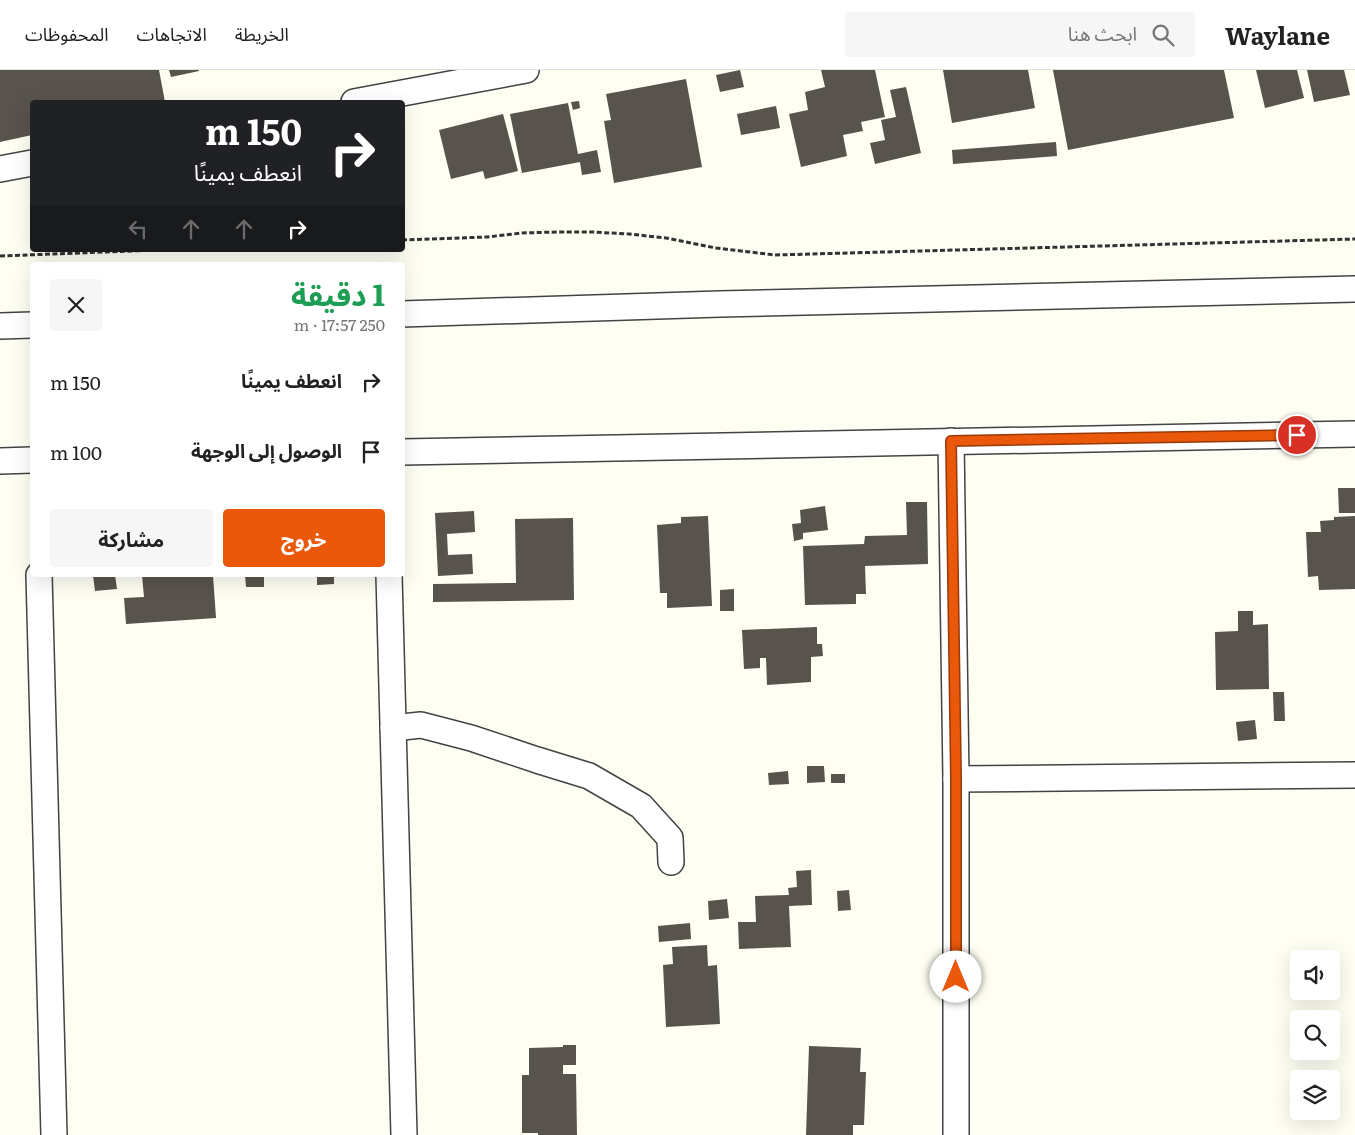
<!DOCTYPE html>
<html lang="ar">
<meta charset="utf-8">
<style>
:root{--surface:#fff;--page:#f6f6f6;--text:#222;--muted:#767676;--line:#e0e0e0;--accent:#ea580c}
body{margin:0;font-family:Literata,"Noto Sans Arabic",serif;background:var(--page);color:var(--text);direction:rtl;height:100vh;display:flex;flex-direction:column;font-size:19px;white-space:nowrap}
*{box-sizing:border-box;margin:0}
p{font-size:16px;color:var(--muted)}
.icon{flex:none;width:28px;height:28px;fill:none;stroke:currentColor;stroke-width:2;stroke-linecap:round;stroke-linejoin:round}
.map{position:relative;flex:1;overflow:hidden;direction:ltr}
.sheet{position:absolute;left:30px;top:192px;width:375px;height:315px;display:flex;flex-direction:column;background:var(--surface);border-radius:5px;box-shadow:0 5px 20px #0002;direction:rtl}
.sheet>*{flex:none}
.top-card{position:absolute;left:30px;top:30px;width:375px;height:152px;border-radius:5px;box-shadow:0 5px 20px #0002;direction:rtl;background:#202124;color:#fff;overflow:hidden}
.buttons{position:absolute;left:1290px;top:880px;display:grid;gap:10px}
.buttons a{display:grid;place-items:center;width:50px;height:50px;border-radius:5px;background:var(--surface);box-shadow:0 5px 20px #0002;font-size:25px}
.pin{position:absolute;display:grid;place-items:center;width:42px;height:42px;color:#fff;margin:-21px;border:2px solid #fff;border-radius:50%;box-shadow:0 1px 5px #0007}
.me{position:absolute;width:55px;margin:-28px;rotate:0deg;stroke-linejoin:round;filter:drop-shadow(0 0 4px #0008)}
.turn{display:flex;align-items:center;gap:18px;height:105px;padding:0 20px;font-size:22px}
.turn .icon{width:65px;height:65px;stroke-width:2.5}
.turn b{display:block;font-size:35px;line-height:42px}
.lanes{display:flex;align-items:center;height:48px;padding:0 20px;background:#0003;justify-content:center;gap:25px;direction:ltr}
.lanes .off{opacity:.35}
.round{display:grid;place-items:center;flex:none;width:52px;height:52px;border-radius:5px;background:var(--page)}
.summary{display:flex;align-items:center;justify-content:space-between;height:85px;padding:0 20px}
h1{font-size:30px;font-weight:700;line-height:38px;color:#1e9e55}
.action{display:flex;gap:10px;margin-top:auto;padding:10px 20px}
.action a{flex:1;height:58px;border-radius:5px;background:var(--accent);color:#fff;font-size:20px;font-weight:700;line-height:58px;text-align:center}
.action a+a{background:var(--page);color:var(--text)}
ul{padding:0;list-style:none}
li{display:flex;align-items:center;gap:15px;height:70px;padding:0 20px}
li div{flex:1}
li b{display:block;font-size:19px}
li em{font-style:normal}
header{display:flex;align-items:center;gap:30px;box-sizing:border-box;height:70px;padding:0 25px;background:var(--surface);border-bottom:1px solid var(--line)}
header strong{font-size:24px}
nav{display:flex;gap:28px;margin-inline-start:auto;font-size:18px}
.search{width:350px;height:45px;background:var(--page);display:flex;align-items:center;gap:12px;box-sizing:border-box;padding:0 18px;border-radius:5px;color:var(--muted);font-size:19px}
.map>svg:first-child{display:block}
.building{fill:#58534c}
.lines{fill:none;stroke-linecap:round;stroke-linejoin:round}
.minor-casing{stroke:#434343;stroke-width:28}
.path{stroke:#323232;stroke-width:3;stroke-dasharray:5 2.5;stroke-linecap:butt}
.minor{stroke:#fff;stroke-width:25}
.route-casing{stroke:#983908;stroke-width:12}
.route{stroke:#ea580c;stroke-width:9}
</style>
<header>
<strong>Waylane</strong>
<div class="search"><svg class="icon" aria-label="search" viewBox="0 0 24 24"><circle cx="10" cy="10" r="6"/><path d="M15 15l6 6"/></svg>ابحث هنا</div>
<nav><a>الخريطة</a><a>الاتجاهات</a><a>المحفوظات</a></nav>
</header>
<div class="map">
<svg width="1355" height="1065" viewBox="0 0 1355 1065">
<rect width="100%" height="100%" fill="#fefef3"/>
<!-- building -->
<g class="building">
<polygon points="0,0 159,0 165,32 32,32 32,65 0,72"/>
<polygon points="169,0 199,0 199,1 171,7"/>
<polygon points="740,0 744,17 720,22 716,5"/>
<polygon points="821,0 875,0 885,47 861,52 863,61 843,65 847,86 801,97 789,44 808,40 805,22 825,17"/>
<polygon points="943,0 1028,0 1035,38 952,53"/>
<polygon points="1053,0 1224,0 1234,48 1068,80"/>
<polygon points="1256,0 1297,0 1304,28 1265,38"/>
<polygon points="1307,0 1344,0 1350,25 1314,32"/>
<polygon points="686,9 702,97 614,113 604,51 611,50 606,24"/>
<polygon points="906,17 921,83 875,94 870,73 885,70 881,50 896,47 890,20"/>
<polygon points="579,31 580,38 573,40 571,32"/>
<polygon points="568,33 578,84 597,80 601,102 582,105 580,92 522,103 510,44"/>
<polygon points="776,36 780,58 741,65 737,44"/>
<polygon points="503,44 518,101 485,109 483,101 451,109 439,60"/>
<polygon points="1056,72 1057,86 953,94 952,80"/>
<polygon points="1338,418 1355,418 1355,443 1339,443"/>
<polygon points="906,432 927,432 928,494 865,496 866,524 856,524 856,534 805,535 803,476 864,474 865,466 907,465"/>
<polygon points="825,436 828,460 803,463 803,469 794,471 792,454 801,453 800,440"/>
<polygon points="474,441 475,462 447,464 448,485 472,484 473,504 438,506 435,443"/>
<polygon points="708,446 712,536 667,538 667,523 660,523 657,455 681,453 681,447"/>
<polygon points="1355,446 1355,519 1319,520 1318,506 1308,507 1306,462 1321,462 1320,451 1334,450 1334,447"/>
<polygon points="573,448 574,530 433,532 433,514 516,513 515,449"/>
<polygon points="93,505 115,505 117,519 95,521"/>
<polygon points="142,505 213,505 216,548 126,554 124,528 144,527"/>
<polygon points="245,505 264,505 264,517 246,517"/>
<polygon points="317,505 334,505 334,514 317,515"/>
<polygon points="734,519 734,541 720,541 720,520"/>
<polygon points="1238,541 1253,541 1253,555 1268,554 1269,619 1216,620 1215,562 1238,561"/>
<polygon points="817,557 817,574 822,574 823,586 811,587 811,612 767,615 766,588 760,588 760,598 744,599 742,560"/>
<polygon points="1273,622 1284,622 1285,651 1274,651"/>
<polygon points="1255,650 1257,669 1238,671 1236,652"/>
<polygon points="807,696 824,696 825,712 807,713"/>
<polygon points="788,701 789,714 769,715 768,703"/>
<rect x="831" y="704" width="14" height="9"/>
<polygon points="811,800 812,835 789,836 791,877 739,879 738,852 756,852 755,826 789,825 788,818 797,817 796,801"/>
<polygon points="849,820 851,840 838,841 837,821"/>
<polygon points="727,829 729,848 709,850 708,831"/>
<polygon points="690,853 691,869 659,872 658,856"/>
<polygon points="707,875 708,896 717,895 720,954 666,957 663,895 673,894 672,877"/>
<polygon points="563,975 576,975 576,995 563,995 563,1004 576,1004 577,1065 538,1065 538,1063 522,1063 522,1005 529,1005 529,978 563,977"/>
<polygon points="809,976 861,978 860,1002 866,1002 864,1055 853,1055 853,1065 806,1065"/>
</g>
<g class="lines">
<defs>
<g id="minor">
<polyline points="354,32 526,0"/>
<polyline points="0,99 32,93"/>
<polyline points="402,244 720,234 1355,219"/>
<polyline points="0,256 32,255"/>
<polyline points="951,371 956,709 956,1065"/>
<polyline points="402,382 1355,364"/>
<polyline points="0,391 32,390"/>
<polyline points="39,505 54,1065"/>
<polyline points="389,505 404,1065"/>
<polyline points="393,658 421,655 471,668 537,690 589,706 641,736 670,768 671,792"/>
<polyline points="956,709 1355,705"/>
</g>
</defs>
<!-- minor casing -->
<use href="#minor" class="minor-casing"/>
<!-- path -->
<g class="path">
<polyline points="402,170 487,167 522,163 557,162 592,162 629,164 666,168 716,178 775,185 1355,169"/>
<polyline points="0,186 157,180"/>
</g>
<!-- minor -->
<use href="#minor" class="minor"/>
</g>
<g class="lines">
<defs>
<polyline id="route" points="956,907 956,709 951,371 1297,365"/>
</defs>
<!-- route casing -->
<use href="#route" class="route-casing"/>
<!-- route -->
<use href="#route" class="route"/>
</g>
</svg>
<div class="buttons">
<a><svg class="icon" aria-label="sound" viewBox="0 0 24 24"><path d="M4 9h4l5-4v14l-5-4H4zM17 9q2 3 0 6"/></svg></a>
<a><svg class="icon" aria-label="search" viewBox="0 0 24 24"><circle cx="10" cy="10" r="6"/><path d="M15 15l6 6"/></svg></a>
<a><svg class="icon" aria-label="layers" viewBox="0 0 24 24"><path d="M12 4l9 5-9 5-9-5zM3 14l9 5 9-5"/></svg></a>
</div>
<div class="pin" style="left:1297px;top:365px;background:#d93025"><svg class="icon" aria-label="arrive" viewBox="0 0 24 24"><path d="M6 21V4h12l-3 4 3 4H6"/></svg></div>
<svg class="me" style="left:956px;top:907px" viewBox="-20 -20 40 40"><circle r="19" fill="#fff"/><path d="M0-13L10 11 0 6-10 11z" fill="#ea580c"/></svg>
<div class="top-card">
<div class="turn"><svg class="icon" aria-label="right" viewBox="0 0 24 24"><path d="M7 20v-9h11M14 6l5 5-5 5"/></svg><div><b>150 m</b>انعطف يمينًا</div></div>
<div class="lanes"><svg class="icon off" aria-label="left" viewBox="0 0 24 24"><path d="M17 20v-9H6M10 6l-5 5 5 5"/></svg><svg class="icon off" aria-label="ahead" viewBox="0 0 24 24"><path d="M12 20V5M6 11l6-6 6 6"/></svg><svg class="icon off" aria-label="ahead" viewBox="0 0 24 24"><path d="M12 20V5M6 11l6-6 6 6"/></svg><svg class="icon" aria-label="right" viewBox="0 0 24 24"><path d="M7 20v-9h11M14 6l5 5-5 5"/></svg></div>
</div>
<section class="sheet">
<div class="summary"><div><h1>1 دقيقة</h1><p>250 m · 17:57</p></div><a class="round"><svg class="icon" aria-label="close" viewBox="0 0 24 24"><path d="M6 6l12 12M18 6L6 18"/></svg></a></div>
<ul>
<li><svg class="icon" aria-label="right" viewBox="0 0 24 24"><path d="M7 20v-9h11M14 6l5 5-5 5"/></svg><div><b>انعطف يمينًا</b></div><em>150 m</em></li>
<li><svg class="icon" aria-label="arrive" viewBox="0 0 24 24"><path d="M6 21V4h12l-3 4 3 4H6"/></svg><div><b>الوصول إلى الوجهة</b></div><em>100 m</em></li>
</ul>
<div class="action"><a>خروج</a><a>مشاركة</a></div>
</section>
</div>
